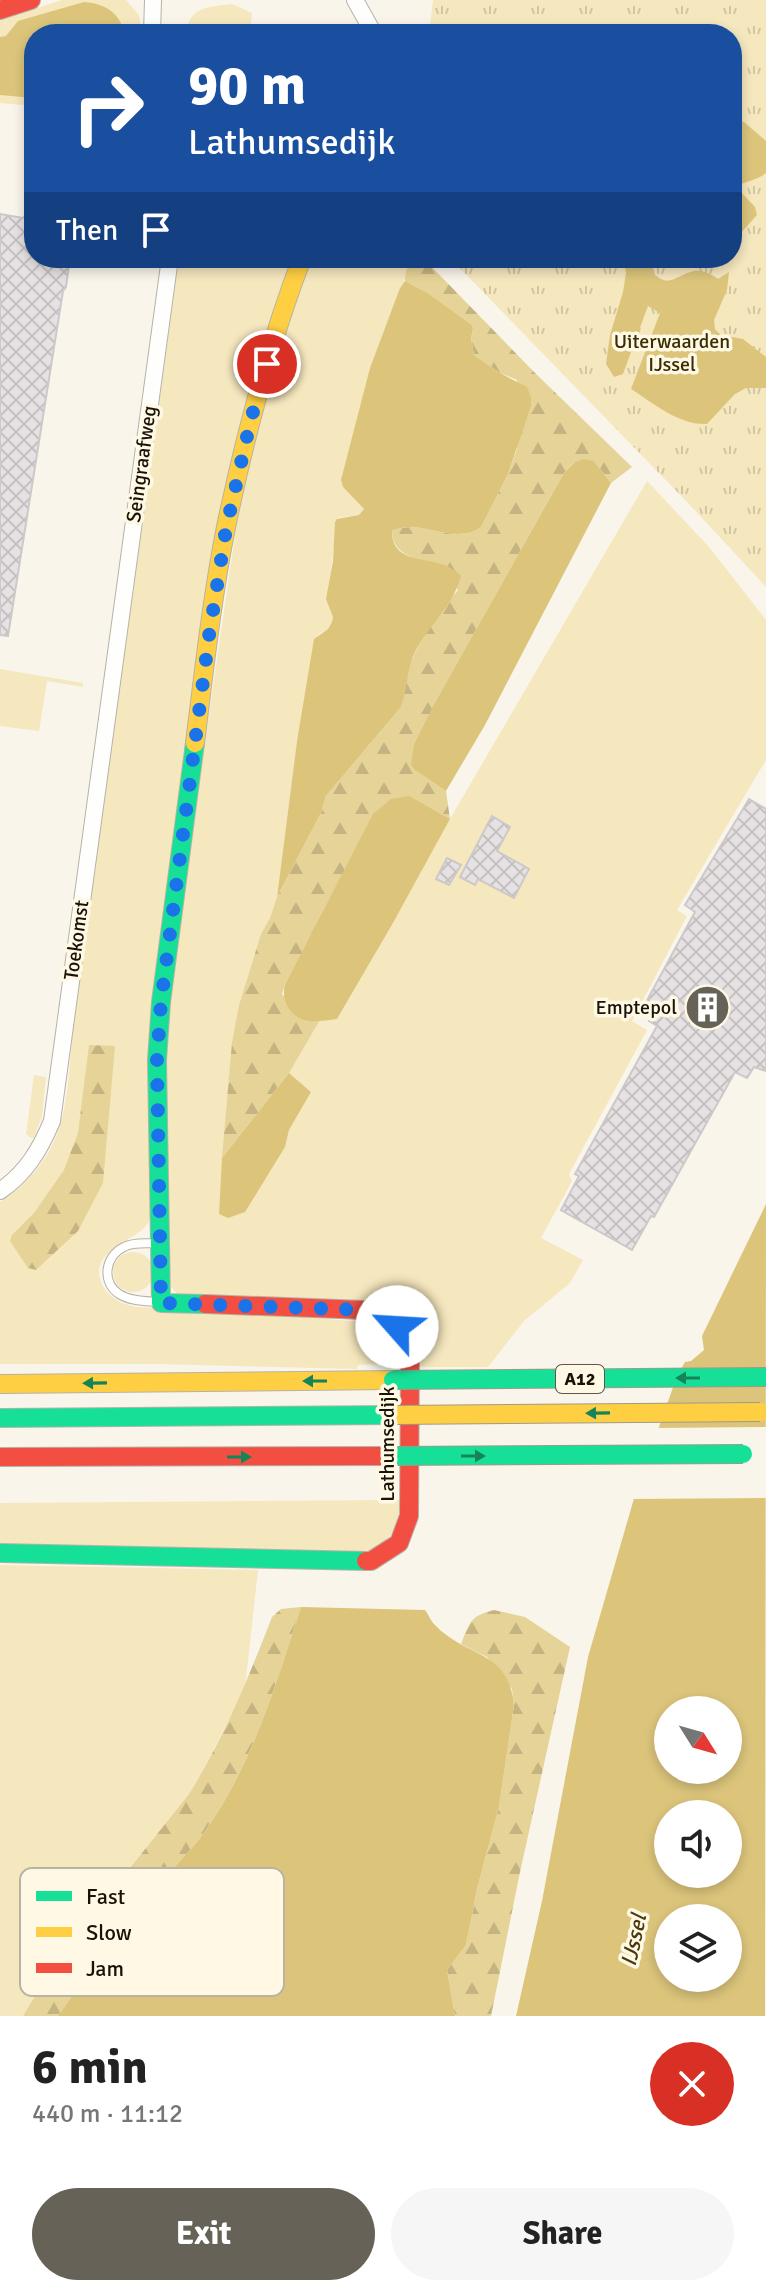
<!DOCTYPE html>
<meta charset="utf-8">
<style>
:root{--surface:#fff;--page:#f6f6f6;--text:#222;--muted:#767676;--accent:#666257}
body{margin:0;font-family:Signika,sans-serif;background:var(--page);color:var(--text);height:100vh;display:flex;flex-direction:column;font-size:30px;white-space:nowrap}
*{box-sizing:border-box;margin:0}
p{font-size:26px;color:var(--muted)}
.icon{flex:none;width:44px;height:44px;fill:none;stroke:currentColor;stroke-width:2;stroke-linecap:round;stroke-linejoin:round}
.map{position:relative;height:2016px;overflow:hidden}
.details{display:flex;flex-direction:column;background:var(--surface);flex:1}
.details>*{flex:none}
.guide{position:absolute;left:24px;top:24px;width:718px;height:244px;border-radius:32px;box-shadow:0 4px 12px #0003;background:#1a4fa0;color:#fff;overflow:hidden}
.needle{width:52px;rotate:127deg}
.controls{position:absolute;left:654px;top:1696px;display:grid;gap:16px}
.controls a{display:grid;place-items:center;width:88px;height:88px;border-radius:50%;background:var(--surface);box-shadow:0 4px 12px #0003;font-size:40px}
.pin{position:absolute;display:grid;place-items:center;width:68px;height:68px;color:#fff;margin:-34px;border:4px solid #fff;border-radius:50%;box-shadow:0 2px 8px #0007}
.me{position:absolute;width:88px;margin:-44px;rotate:296deg;stroke-linejoin:round;filter:drop-shadow(0 0 6px #0008)}
.turn{display:flex;align-items:center;gap:28px;height:168px;padding:0 32px;font-size:36px}
.turn .icon{width:104px;height:104px;stroke-width:2.5}
.turn b{display:block;font-size:56px;line-height:68px}
.then{display:flex;align-items:center;height:76px;padding:0 32px;background:#0003;gap:16px;font-size:30px}
.round{display:grid;place-items:center;flex:none;width:84px;height:84px;border-radius:42px;background:var(--page)}
.summary{display:flex;align-items:center;justify-content:space-between;height:136px;padding:0 32px}
h1{font-size:48px;font-weight:700;line-height:60px}
.cta{display:flex;gap:16px;margin-top:auto;padding:16px 32px}
.cta a{flex:1;height:92px;border-radius:48px;background:var(--accent);color:#fff;font-size:32px;font-weight:700;line-height:92px;text-align:center}
.cta a+a{background:var(--page);color:var(--text)}
.map>svg:first-child{display:block}
.grass{fill:#f5e7be}
.forest{fill:url(#forest-firs)}
.park{fill:url(#park-tufts)}
.water{fill:#dcc57b;fill-rule:evenodd}
.pier{fill:#f9f5eb}
.building{fill:url(#building-cross-hatch);stroke:#cdc8c9;stroke-width:2}
.lines{fill:none;stroke-linecap:round;stroke-linejoin:round}
.lane-casing{stroke:#b6b2a8;stroke-width:10}
.street-casing{stroke:#b6b2a8;stroke-width:18}
.fast-casing{stroke:#b6b2a8;stroke-width:20}
.slow-casing{stroke:#b6b2a8;stroke-width:20}
.jam-casing{stroke:#b6b2a8;stroke-width:20}
.lane{stroke:#fefefc;stroke-width:8}
.street{stroke:#fefefc;stroke-width:16}
.fast{stroke:#16e098;stroke-width:18}
.slow{stroke:#ffcf43;stroke-width:18}
.jam{stroke:#f24e42;stroke-width:18}
.fast-bridge-casing{stroke:#a09a87;stroke-width:20;stroke-linecap:butt}
.slow-bridge-casing{stroke:#a09a87;stroke-width:20;stroke-linecap:butt}
.fast-bridge{stroke:#16e098;stroke-width:18}
.slow-bridge{stroke:#ffcf43;stroke-width:18}
.oneway{fill:#168457}
.route{stroke:#1a73e8;stroke-width:14;stroke-dasharray:0 25.2}
.labels{text-anchor:middle;stroke-width:7;stroke-linejoin:round;paint-order:stroke}
.shield{fill:#fff8e5;stroke:#5d584a;stroke-width:2}
.shield-label{font-size:18px;font-weight:bold;fill:#171308}
.park-label{font-size:20px;fill:#3a2d00;stroke:#fff8e5}
.street-label{font-size:20px;fill:#171308;stroke:#fff8e5}
.poi-label{font-size:20px;fill:#171308;stroke:#fff8e5;text-anchor:end}
.water-label{font-size:22px;font-style:italic;fill:#483b10;stroke:#fff8e5}
.key{fill:#fff8e5;stroke:#b9b3a3;stroke-width:2}
.key-label{font-size:22px;fill:#171308}
</style>
<div class="map">
<svg width="766" height="2016" viewBox="0 0 766 2016">
<defs>
<pattern id="forest-firs" width="22" height="20" patternUnits="userSpaceOnUse" patternTransform="scale(2)"><rect width="22" height="20" fill="#e6d397"/><path d="M5 1l3.5 6h-7zM16 11l3.5 6h-7z" fill="#c5b481"/></pattern>
<pattern id="park-tufts" width="24" height="20" patternUnits="userSpaceOnUse" patternTransform="scale(2)"><rect width="24" height="20" fill="#f5e7be"/><path d="M3 7l-1-3M5 7V3M7 7l1-3M15 17l-1-3M17 17v-4M19 17l1-3" fill="none" stroke="#d1c5a2"/></pattern>
<pattern id="building-cross-hatch" width="8" height="8" patternUnits="userSpaceOnUse" patternTransform="scale(2)"><rect width="8" height="8" fill="#e6e2e3"/><path d="M0 0l8 8M0 8l8-8" fill="none" stroke="#c5c1c1"/></pattern>
</defs>
<rect width="100%" height="100%" fill="#f9f5eb"/>
<!-- grass -->
<g class="grass">
<polygon points="62,0 126,0 139,15 142,34 34,34 34,106 0,103 0,20"/>
<path d="M232 4 252 13 250 34H187C188 6 209 7 232 4Z"/>
<path d="M179 258H298L195 711 153 1210C151 1216 149 1223 145 1227 129 1243 84 1254 104 1288 112 1300 123 1304 136 1307L223 1310 386 1324 400 1363 358 1365 357 1369 158 1364H0V1202C73 1152 65 1100 74 1020Z"/>
<path d="M308 258H416C405 266 408 279 400 288L343 487 364 509 359 515 338 518 327 599 333 617 332 622 328 629 319 634 297 741 277 897 270 918 261 934 239 1005 232 1042 219 1214 245 1211 285 1147 289 1130 311 1092 289 1073 320 1020 337 1019 393 923 450 819 647 481 710 548 766 620V760L677 910 687 916 632 1021 647 1030 569 1174 572 1181 541 1238 583 1260 570 1283 524 1321 488 1367H414L402 1326 180 1298 169 1284 164 1022 245 467Z"/>
<polygon points="0,669 83,683 83,687 47,681 39,731 0,726"/>
<polygon points="34,1075 46,1077 42,1116 34,1138 31,1138 26,1134"/>
<circle cx="133" cy="1272" r="20"/>
<polygon points="402,1500 401,1524 372,1554 0,1548 0,1503"/>
<polygon points="0,1565 258,1570 245,1688 201,1774 189,1794 55,1962 23,2016 0,2016"/>
</g>
<!-- forest -->
<g class="forest">
<path d="M416 258H423L535 373 632 467 611 483 594 461 575 462 564 473 434 704 416 771 446 791 450 819 410 796 285 985 282 994 306 1021 320 1020 289 1073 222 1158 232 1042 239 1005 261 934 270 918 277 897 321 813 326 796 401 707C405 696 404 688 406 677 413 648 439 612 458 590L441 564C420 560 391 557 392 529 399 528 405 527 412 527 433 528 462 542 481 527L508 474 517 449V380L500 373 474 355 471 338 473 329 472 325 428 293 405 281C405 272 408 263 416 258Z"/>
<polygon points="89,1045 115,1046 103,1183 78,1231 36,1270 28,1268 10,1241 12,1235 34,1213 64,1170 78,1133"/>
<path d="M301 1607C276 1684 253 1763 206 1830 186 1858 159 1881 137 1907 108 1942 84 1979 58 2016H23L55 1962 189 1794C224 1738 248 1679 272 1617L281 1609Z"/>
<path d="M494 1610 525 1617 570 1647 520 1872 491 2016H455L447 1970 466 1945 477 1889 499 1807 514 1705 512 1689 487 1657 461 1644C470 1622 470 1616 494 1610Z"/>
</g>
<!-- park -->
<polygon class="park" points="433,0 766,0 766,587 690,505 450,258 732,258 732,34 429,34"/>
<!-- water -->
<g class="water">
<path d="M84 2C106 4 119 12 125 34H34V98L0 95V37L6 36 18 21Z"/>
<path d="M732 118 744 122 766 141V173C758 179 751 180 741 184L740 191 755 207 757 215 740 234 732 238Z"/>
<path d="M624 258H654L652 272C670 290 675 275 694 271 703 270 711 274 718 279L729 272 727 290 714 320 715 329 721 335 743 339 766 357V388H746L735 394 707 424C678 425 655 404 631 389L660 313 648 306 623 374 614 377 606 364 610 335 623 292 626 273Z"/>
<path d="M405 281 428 293 472 325 473 329 471 338 474 355 500 373 527 387 531 397V406L508 474 481 527C462 542 433 528 412 527 405 527 399 528 392 530 391 559 418 558 438 563 447 565 454 570 461 575 455 604 429 625 415 652 406 670 408 689 401 707L326 796 321 813 277 897 297 741 314 639 328 629 332 622 333 617 326 599 333 561 335 522 337 519 359 515 364 509 343 487 341 480 370 368 400 288Z"/>
<polygon points="584,459 594,461 611,483 485,725 446,791 416,771 411,765 414,745 434,704 564,473 575,462"/>
<path d="M410 796 450 819 393 923 337 1019C328 1020 317 1022 308 1021 292 1019 280 1001 285 985L373 814 391 799Z"/>
<polygon points="289,1073 311,1092 289,1130 285,1147 245,1212 228,1218 219,1214 222,1158"/>
<path d="M766 1204 765 2016H516L542 1901 588 1657 635 1495 677 1376 685 1362 691 1361 704 1350 702 1336ZM668 1710H728V1770H668ZM668 1814H728V1874H668ZM668 1918H728V1978H668Z"/>
<path d="M301 1607 425 1610C429 1615 431 1622 436 1626 467 1658 508 1649 514 1705L499 1807 477 1889 466 1945 447 1970 455 2016H58C84 1979 108 1942 137 1907 159 1881 186 1858 206 1830 253 1763 276 1684 301 1607Z"/>
</g>
<!-- pier -->
<polygon class="pier" points="766,1427 766,1498 630,1499 655,1428"/>
<!-- building -->
<g class="building">
<polygon points="34,204 34,258 70,258 66,287 63,291 8,636 0,635 0,214 23,218"/>
<polygon points="749,799 766,809 766,1071 754,1067 747,1078 735,1072 654,1217 651,1216 632,1250 561,1210 579,1176 575,1174 657,1026 649,1021 656,1010 645,1004 695,912 685,905"/>
<polygon points="492,816 510,827 497,851 529,869 514,898 478,879 475,885 460,877"/>
<polygon points="447,858 461,865 449,885 436,879"/>
</g>
<g class="lines">
<defs>
<path id="lane" d="M156 1243C146 1244 133 1242 124 1247 105 1256 101 1282 119 1294 130 1301 145 1301 157 1302"/>
<g id="street">
<polyline points="355,0 374,34"/>
<polyline points="152,34 153,0"/>
<path d="M0 1191C26 1173 40 1150 52 1121L170 258"/>
</g>
<g id="fast">
<polyline points="195,743 161,1002 157,1060 161,1303 205,1304"/>
<polyline points="0,1418 393,1415"/>
<polyline points="0,1553 366,1561"/>
</g>
<g id="slow">
<path d="M195 743C204 671 212 598 226 527 245 436 269 345 302 258"/>
<polyline points="0,1384 393,1380"/>
</g>
<g id="jam">
<polyline points="0,10 31,0"/>
<polyline points="205,1304 365,1310 390,1322 401,1334 410,1361 409,1516 399,1543 371,1561 366,1561"/>
<polyline points="0,1457 395,1456"/>
</g>
</defs>
<!-- lane casing -->
<use href="#lane" class="lane-casing"/>
<!-- street casing -->
<use href="#street" class="street-casing"/>
<!-- fast casing -->
<use href="#fast" class="fast-casing"/>
<!-- slow casing -->
<use href="#slow" class="slow-casing"/>
<!-- jam casing -->
<use href="#jam" class="jam-casing"/>
<!-- lane -->
<use href="#lane" class="lane"/>
<!-- street -->
<use href="#street" class="street"/>
<!-- fast -->
<use href="#fast" class="fast"/>
<!-- slow -->
<use href="#slow" class="slow"/>
<!-- jam -->
<use href="#jam" class="jam"/>
<defs>
<g id="fast-bridge">
<polyline points="393,1380 766,1377"/>
<polyline points="395,1456 743,1454"/>
</g>
<polyline id="slow-bridge" points="393,1415 760,1412"/>
</defs>
<!-- fast-bridge casing -->
<use href="#fast-bridge" class="fast-bridge-casing"/>
<!-- slow-bridge casing -->
<use href="#slow-bridge" class="slow-bridge-casing"/>
<!-- fast-bridge -->
<use href="#fast-bridge" class="fast-bridge"/>
<!-- slow-bridge -->
<use href="#slow-bridge" class="slow-bridge"/>
</g>
<!-- one-way arrows -->
<defs><path id="oneway-solid" d="M-6-.8H1V-3.2L6.5 0L1 3.2V.8H-6Z" transform="scale(2)"/></defs>
<g class="oneway">
<use href="#oneway-solid" transform="translate(688 1378) rotate(180)"/>
<use href="#oneway-solid" transform="translate(315 1381) rotate(180)"/>
<use href="#oneway-solid" transform="translate(95 1383) rotate(179)"/>
<use href="#oneway-solid" transform="translate(598 1413) rotate(179)"/>
<use href="#oneway-solid" transform="translate(473 1456)"/>
<use href="#oneway-solid" transform="translate(239 1457)"/>
</g>
<g class="lines">
<!-- route -->
<polyline class="route" points="267,364 251,419 226,529 209,636 161,1002 157,1060 161,1303 365,1310 378,1314 397,1327"/>
</g>
<!-- icons -->
<defs>
<symbol id="building-disc" viewBox="-11 -11 22 22"><circle r="9.5" fill="#666257" stroke="#fff8e5"/><path d="M-4-6H4V6H1V3H-1V6H-4ZM-2.5-4.3h1.7v1.8h-1.7ZM.8-4.3h1.7v1.8H.8ZM-2.5-1h1.7V.8h-1.7ZM.8-1h1.7V.8H.8Z" fill="#fff"/></symbol>
</defs>
<g fill-rule="evenodd">
<use href="#building-disc" x="682" y="982" width="51" height="51"/>
</g>
<g class="labels">
<!-- shield labels -->
<rect class="shield" x="556" y="1365" width="48" height="28" rx="6"/>
<g class="shield-label">
<text x="580" y="1385">A12</text>
</g>
<!-- park labels -->
<g class="park-label">
<text x="672" y="348">Uiterwaarden<tspan x="672" dy="23">IJssel</tspan></text>
</g>
<!-- street labels -->
<g class="street-label">
<text transform="translate(141 464) rotate(-82)" y="7">Seingraafweg</text>
<text transform="translate(76 940) rotate(-82)" y="7">Toekomst</text>
<text transform="translate(387 1444) rotate(-90)" y="7">Lathumsedijk</text>
</g>
<!-- poi labels -->
<g class="poi-label">
<text x="677" y="1014">Emptepol</text>
</g>
<!-- water labels -->
<g class="water-label">
<text transform="translate(633 1940) rotate(-78)" y="8">IJssel</text>
</g>
</g>
<!-- legend -->
<rect x="20" y="1868" width="264" height="128" rx="12" class="key"/>
<rect x="36" y="1891" width="36" height="10" fill="#16e098"/>
<rect x="36" y="1927" width="36" height="10" fill="#ffcf43"/>
<rect x="36" y="1963" width="36" height="10" fill="#f24e42"/>
<g class="key-label">
<text x="86" y="1904">Fast</text>
<text x="86" y="1940">Slow</text>
<text x="86" y="1976">Jam</text>
</g>
</svg>
<div class="controls">
<a><svg class="needle" viewBox="-14 -14 28 28"><path d="M0-13l5 13h-10z" fill="#e53935"/><path d="M0 13l5-13h-10z" fill="#767676"/></svg></a>
<a><svg class="icon" aria-label="sound" viewBox="0 0 24 24"><path d="M4 9h4l5-4v14l-5-4H4zM17 9q2 3 0 6"/></svg></a>
<a><svg class="icon" aria-label="layers" viewBox="0 0 24 24"><path d="M12 4l9 5-9 5-9-5zM3 14l9 5 9-5"/></svg></a>
</div>
<div class="pin" style="left:267px;top:364px;background:#d93025"><svg class="icon" aria-label="arrive" viewBox="0 0 24 24"><path d="M6 21V4h12l-3 4 3 4H6"/></svg></div>
<svg class="me" style="left:397px;top:1327px" viewBox="-20 -20 40 40"><circle r="19" fill="#fff"/><path d="M0-13L10 11 0 6-10 11z" fill="#1a73e8"/></svg>
<div class="guide">
<div class="turn"><svg class="icon" aria-label="right" viewBox="0 0 24 24"><path d="M7 20v-9h11M14 6l5 5-5 5"/></svg><div><b>90 m</b>Lathumsedijk</div></div>
<div class="then">Then<svg class="icon" aria-label="arrive" viewBox="0 0 24 24"><path d="M6 21V4h12l-3 4 3 4H6"/></svg></div>
</div>
</div>
<section class="details">
<div class="summary"><div><h1>6 min</h1><p>440 m · 11:12</p></div><a class="round" style="background:#d93025;color:#fff"><svg class="icon" aria-label="close" viewBox="0 0 24 24"><path d="M6 6l12 12M18 6L6 18"/></svg></a></div>
<div class="cta"><a>Exit</a><a>Share</a></div>
</section>
